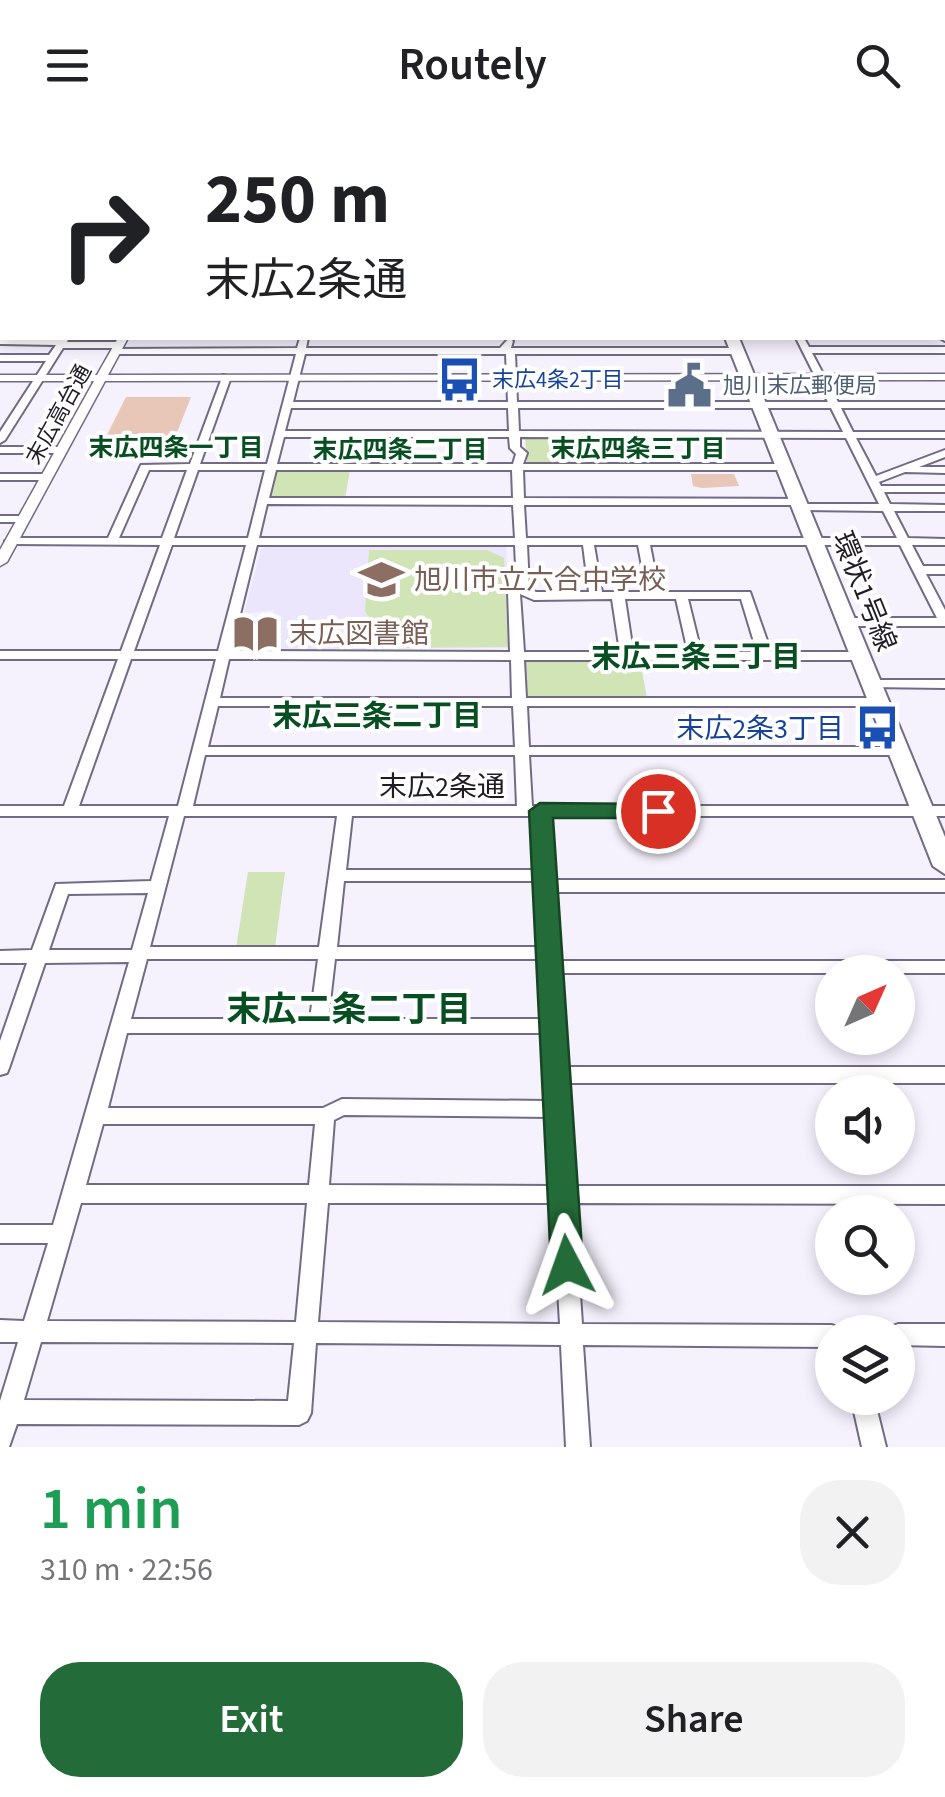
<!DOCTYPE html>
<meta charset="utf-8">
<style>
:root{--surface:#fff;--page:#f2f2f2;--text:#202124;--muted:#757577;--accent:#236b38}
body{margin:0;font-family:"Source Sans 3","Noto Sans JP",sans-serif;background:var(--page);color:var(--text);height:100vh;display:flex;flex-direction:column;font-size:38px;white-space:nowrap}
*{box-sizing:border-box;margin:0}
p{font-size:32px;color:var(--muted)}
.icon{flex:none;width:55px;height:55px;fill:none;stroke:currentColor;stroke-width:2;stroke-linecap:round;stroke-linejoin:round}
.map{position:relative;height:1317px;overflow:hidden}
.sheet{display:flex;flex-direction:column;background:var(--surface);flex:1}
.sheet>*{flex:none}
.top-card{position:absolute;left:0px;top:0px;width:945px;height:210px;box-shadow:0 5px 15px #0003;background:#fff;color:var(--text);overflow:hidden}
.needle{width:65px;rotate:45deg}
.controls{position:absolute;left:815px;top:825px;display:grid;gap:20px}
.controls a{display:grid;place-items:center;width:100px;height:100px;border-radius:50%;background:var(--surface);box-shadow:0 5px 15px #0003;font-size:50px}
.pin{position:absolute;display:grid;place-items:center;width:85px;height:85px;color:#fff;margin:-42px;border:5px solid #fff;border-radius:50%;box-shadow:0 2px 10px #0007}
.me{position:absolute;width:110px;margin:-55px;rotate:356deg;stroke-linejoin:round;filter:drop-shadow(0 0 8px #0008)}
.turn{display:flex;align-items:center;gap:35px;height:210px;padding:0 40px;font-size:45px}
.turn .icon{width:130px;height:130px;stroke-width:2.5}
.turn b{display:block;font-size:70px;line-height:85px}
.round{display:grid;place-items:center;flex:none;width:105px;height:105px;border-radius:40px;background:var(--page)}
.summary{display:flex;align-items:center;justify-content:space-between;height:170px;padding:0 40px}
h1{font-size:60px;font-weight:600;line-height:75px;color:#1e9e55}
.action{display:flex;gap:20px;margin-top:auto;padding:20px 40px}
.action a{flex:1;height:115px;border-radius:40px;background:var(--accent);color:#fff;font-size:40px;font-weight:600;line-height:115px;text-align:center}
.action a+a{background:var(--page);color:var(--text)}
header{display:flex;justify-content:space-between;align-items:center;height:130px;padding:0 40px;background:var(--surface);font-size:45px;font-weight:600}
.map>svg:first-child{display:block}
.built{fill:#ece6fc}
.green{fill:#d0e4b5}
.building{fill:#e8c7b9}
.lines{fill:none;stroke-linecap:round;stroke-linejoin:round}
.minor-casing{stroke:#736b86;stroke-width:4}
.tertiary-casing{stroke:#736b86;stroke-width:3}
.primary-casing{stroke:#736b86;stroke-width:4}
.trunk-casing{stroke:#736b86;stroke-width:4}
.minor{fill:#fff;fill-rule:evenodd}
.tertiary{fill:#fff;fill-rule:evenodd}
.primary{fill:#fff;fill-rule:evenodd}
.trunk{fill:#fff;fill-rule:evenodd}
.route{fill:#236b38;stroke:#174624;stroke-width:2.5}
.labels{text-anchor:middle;stroke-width:8;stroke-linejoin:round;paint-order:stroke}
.far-transit-label{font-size:22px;fill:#164399;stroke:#fff;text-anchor:start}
.far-service-label{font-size:22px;fill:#4e5e75;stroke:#fff;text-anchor:start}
.far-street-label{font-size:22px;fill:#1f1c26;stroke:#fff}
.far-neighbourhood-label{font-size:25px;font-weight:bold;fill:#074f22;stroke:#fff}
.education-label{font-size:28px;fill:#785e54;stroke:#fff;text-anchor:start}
.street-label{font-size:28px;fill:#1f1c26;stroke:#fff}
.transit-label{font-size:28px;fill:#164399;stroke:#fff;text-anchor:end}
.neighbourhood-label{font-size:30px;font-weight:bold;fill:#074f22;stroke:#fff}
.near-neighbourhood-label{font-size:35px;font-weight:bold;fill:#074f22;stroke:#fff}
</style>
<header><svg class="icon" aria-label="menu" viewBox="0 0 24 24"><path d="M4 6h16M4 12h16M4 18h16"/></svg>Routely<svg class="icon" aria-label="search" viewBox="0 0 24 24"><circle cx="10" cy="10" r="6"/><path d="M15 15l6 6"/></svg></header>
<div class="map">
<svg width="945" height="1317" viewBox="0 0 945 1317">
<rect width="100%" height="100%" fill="#f5f1fd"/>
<!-- built -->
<polygon class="built" points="266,417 506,417 511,518 267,519 274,480 244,484 261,419"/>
<!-- green -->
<g class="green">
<polygon points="525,307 599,307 603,333 527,333"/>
<polygon points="278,339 350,340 345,369 270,369"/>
<polygon points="369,420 487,420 504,428 508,517 375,518 378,498 365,482"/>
<polygon points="524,530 640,531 647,568 525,568"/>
<polygon points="248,742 285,742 275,817 236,818"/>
</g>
<!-- building -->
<g class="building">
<polygon points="126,267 191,267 174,310 105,309"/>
<polygon points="691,344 734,344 739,356 702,358 693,356"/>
<polygon points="246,489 271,489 266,516 240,516"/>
</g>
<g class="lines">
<defs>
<g id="minor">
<rect x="0" y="4" width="2" height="4"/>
<rect x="0" y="29" width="2" height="4"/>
<polygon points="0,52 2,52 2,58 0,59"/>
<rect x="942" y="53" width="3" height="4"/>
<polygon points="942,73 945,74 945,79 942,78"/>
<rect x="0" y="78" width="2" height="4"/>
<rect x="942" y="99" width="3" height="4"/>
<rect x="0" y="117" width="2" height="7"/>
<rect x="942" y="133" width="3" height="4"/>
<rect x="942" y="153" width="3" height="4"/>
<rect x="0" y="154" width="2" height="4"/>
<rect x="942" y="172" width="3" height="6"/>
<polygon points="0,173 2,174 2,178 0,179"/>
<polygon points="0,193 2,194 2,198 0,199"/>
<polygon points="942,202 945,203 945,211 940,208 942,208"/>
<polygon points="0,208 69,208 67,212 119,212 123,215 119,218 63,218 5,310 0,313 0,302 46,231 0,231 0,225 49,225 56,215 0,214"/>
<path d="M300 208H308L306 218H500L509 208 513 211 511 218H737L741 221 737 224H515L517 272H828L796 208H804L809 217H945V223H812L838 272H945V278H841L853 302H945V308H856L876 346 945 320V327L919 337H945V343L905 342 879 352 881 356H945V362H884L890 374 945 375V381H894L908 408 945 409V415H912L923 436H945V444H926L945 480V496H848L842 492 848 488H937L900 415H650L659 462H750L771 522H861L868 526 861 530H524L526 568H880L887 572 880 576H527L529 617H899L906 621 899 625H529L532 676H945V686H549L553 750H945V762H554L558 831H945V843H559L565 937H945V953H566L573 1056H945V1074L574 1073 582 1194 832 1195 840 1198 842 1202H832V1217L583 1215 590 1317H566L561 1215 316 1213 311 1283 307 1291 299 1295 17 1294 9 1317H0V1271L18 1212H0V1190L24 1191 48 1113H0V1095H53L129 832 45 833 9 938 7 943 0 945V911L27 833H0V821L32 820 56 754 151 751 169 686H0V676H64L118 529H0V521H121L160 415 11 414 5 411 11 408H108L141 335 190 334 223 245 231 247 200 334H267L296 224H115L112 223V219L297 218ZM305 224H506L508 272H293ZM291 278H508L509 301H285ZM518 278H831L843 302 519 301ZM284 307H509L510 318 516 324 513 334H277ZM520 307 846 308 879 374H804V370L800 369 524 368 523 340H785L790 337 785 334H523L527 323 520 317ZM149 340H187L162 408H119ZM198 340H265L248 408H174ZM276 340H512L513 368H269ZM267 374 513 375 515 408H259ZM524 375H798V379L802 380 883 381 897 408H526ZM172 415H246L218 521H134ZM257 415H515L517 457 508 461 510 522 231 521ZM527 415H583L589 462H536L529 458ZM594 415H638L647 462H602ZM520 464 534 470 612 469 620 522H524ZM625 469H676L688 522H633ZM688 469H741L757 522H701ZM131 529H216L178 676H79ZM229 529 511 530 512 568H220ZM218 576H513L515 617H208ZM205 625H515L517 676H193ZM184 686H337L319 817H150ZM352 686H534L536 740H346ZM344 751H537L540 817H337ZM148 763 132 820H49L68 764ZM147 829H318L310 889H131ZM335 829H541L544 889H328ZM127 903H545L548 971 342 969 323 978H108ZM344 985 549 987 553 1056 329 1055 334 990ZM103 994H315L309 1055H86ZM81 1073H307L296 1192 47 1191ZM328 1073H553L560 1194 318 1192ZM41 1212 294 1213 288 1271 24 1270Z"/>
<polygon points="0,317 61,317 66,320 61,323 0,323"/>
<polygon points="0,344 46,344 51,347 46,350 0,350"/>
<polygon points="0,386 23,386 29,389 23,392 0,392"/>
<polygon points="873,550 945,550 945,558 868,557 866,554"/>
<polygon points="898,1194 945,1194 945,1216 898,1215 898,1202 888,1202 890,1197"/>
<polygon points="851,1268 874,1268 886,1317 862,1317"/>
</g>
<polygon id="tertiary" points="118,208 128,208 108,245 945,244 945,250 105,251 7,432 0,436 0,420 94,251 0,251 0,245 97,245"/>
<polygon id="primary" points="725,208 739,208 945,707 945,744 933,736"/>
<g id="trunk">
<polygon points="0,0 75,0 76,2 0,4"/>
<rect x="942" y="40" width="3" height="6"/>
</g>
</defs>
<!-- minor casing -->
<use href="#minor" class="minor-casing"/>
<!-- tertiary casing -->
<use href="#tertiary" class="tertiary-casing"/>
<!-- primary casing -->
<use href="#primary" class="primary-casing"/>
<!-- trunk casing -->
<use href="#trunk" class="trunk-casing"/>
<!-- minor -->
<use href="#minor" class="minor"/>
<!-- tertiary -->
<use href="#tertiary" class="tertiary"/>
<!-- primary -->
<use href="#primary" class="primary"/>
<!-- trunk -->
<use href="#trunk" class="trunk"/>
</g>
<!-- route -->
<polygon class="route" points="540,673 658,674 669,681 658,688 553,688 583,1135 579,1145 567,1150 555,1145 551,1135 529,681"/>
<!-- icons -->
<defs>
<symbol id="bus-bare" viewBox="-9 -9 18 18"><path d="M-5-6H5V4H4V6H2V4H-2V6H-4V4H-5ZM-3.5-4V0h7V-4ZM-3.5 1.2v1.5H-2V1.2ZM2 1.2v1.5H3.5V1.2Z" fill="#1a4fb4" stroke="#fff" stroke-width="2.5" paint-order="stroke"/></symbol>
<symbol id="civic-bare" viewBox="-9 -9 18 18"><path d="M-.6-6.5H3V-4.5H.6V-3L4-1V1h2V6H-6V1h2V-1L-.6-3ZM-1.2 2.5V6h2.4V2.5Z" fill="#5c6f8a" stroke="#fff" stroke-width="2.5" paint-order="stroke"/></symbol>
<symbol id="school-bare" viewBox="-9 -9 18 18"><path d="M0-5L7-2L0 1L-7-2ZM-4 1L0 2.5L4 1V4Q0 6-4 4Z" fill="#8d6e63" stroke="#fff" stroke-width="2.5" paint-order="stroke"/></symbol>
<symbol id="library-bare" viewBox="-9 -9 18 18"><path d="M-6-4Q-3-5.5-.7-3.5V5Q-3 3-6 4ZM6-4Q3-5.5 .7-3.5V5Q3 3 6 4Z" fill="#8d6e63" stroke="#fff" stroke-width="2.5" paint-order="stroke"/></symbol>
</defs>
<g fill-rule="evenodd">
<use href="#bus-bare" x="428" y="218" width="63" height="63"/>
<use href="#civic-bare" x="658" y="224" width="63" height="63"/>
<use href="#school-bare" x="350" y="418" width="63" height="63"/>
<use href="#library-bare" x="224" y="472" width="63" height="63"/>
<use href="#bus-bare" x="846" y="566" width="63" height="63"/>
</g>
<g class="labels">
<!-- far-transit labels -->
<g class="far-transit-label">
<text x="492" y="257">末広4条2丁目</text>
</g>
<!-- far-service labels -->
<g class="far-service-label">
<text x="723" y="263">旭川末広郵便局</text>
</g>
<!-- far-street labels -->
<g class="far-street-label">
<text transform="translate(58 284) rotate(-61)" y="8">末広高台通</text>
</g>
<!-- far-neighbourhood labels -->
<g class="far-neighbourhood-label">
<text x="176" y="326">末広四条一丁目</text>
<text x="638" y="327">末広四条三丁目</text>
<text x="400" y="328">末広四条二丁目</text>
</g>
<!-- education labels -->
<g class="education-label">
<text x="414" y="459">旭川市立六合中学校</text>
<text x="289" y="513">末広図書館</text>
</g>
<!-- street labels -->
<g class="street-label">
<text transform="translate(865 461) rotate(68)" y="10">環状1号線</text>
<text x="442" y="666">末広2条通</text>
</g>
<!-- transit labels -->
<g class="transit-label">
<text x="844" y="608">末広2条3丁目</text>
</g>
<!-- neighbourhood labels -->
<g class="neighbourhood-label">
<text x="696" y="537">末広三条三丁目</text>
<text x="377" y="596">末広三条二丁目</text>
</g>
<!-- near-neighbourhood labels -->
<g class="near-neighbourhood-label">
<text x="349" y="891">末広二条二丁目</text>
</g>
</g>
</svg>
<div class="controls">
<a><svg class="needle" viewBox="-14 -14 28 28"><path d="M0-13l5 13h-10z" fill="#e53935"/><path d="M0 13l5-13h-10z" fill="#757577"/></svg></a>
<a><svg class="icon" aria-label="sound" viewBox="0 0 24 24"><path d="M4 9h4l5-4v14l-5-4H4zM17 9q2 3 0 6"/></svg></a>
<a><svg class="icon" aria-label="search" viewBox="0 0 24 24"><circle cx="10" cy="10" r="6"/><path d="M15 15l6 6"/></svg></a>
<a><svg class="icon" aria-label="layers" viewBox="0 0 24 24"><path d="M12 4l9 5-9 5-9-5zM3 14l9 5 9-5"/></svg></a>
</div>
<div class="pin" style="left:658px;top:681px;background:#d93025"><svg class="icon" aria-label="arrive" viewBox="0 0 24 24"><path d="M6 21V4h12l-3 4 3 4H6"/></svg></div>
<svg class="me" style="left:567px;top:1135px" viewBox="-20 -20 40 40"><path d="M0-17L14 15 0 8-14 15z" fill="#236b38" stroke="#fff" stroke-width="4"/></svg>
<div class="top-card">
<div class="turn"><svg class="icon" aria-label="right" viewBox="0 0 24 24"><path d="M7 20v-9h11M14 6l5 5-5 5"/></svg><div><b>250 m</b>末広2条通</div></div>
</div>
</div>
<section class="sheet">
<div class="summary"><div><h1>1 min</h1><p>310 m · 22:56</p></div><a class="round"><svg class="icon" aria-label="close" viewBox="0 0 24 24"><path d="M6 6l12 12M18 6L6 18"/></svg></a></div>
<div class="action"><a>Exit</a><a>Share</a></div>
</section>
